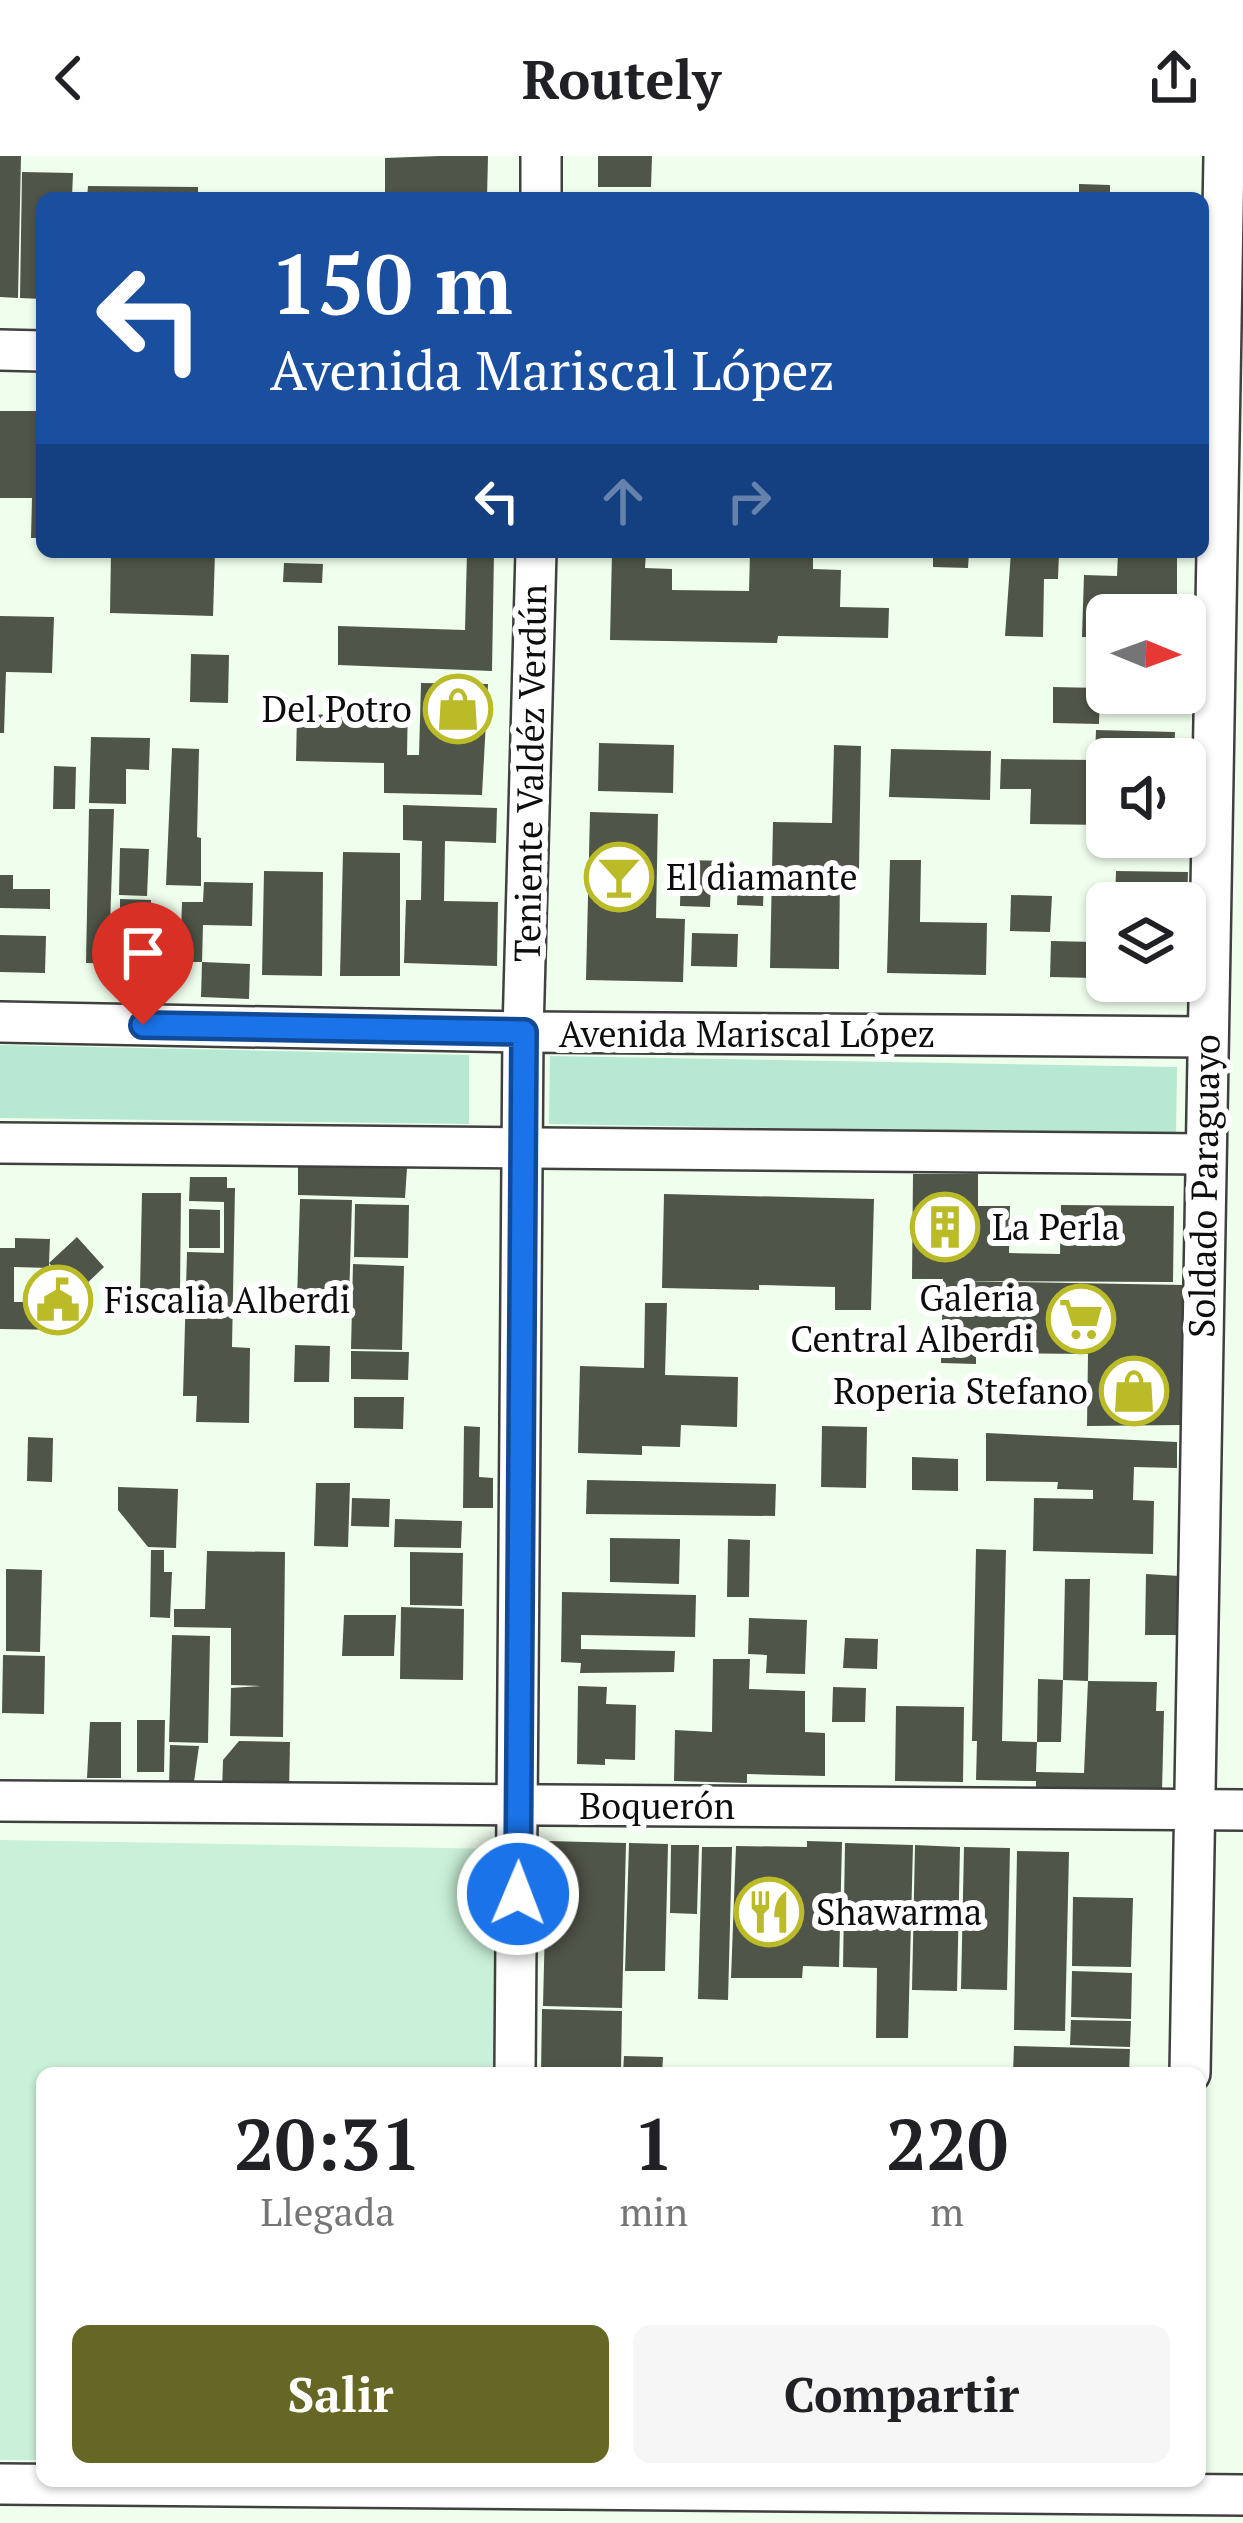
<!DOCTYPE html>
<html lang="es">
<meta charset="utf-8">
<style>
:root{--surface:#fff;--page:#f6f6f6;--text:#202124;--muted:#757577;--accent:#666625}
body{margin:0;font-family:"PT Serif",serif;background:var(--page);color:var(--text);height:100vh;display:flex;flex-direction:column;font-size:45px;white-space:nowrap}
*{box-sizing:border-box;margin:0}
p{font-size:39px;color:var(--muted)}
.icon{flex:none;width:66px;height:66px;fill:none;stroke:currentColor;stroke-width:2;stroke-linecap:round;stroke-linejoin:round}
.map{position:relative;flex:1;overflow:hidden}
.side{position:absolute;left:36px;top:1911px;width:1170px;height:420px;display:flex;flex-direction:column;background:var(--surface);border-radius:18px;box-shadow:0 3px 9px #0004}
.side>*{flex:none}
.hud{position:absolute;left:36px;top:36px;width:1173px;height:366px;border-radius:18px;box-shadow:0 3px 9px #0004;background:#1a4fa0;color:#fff;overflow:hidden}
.needle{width:78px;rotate:91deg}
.buttons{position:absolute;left:1086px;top:438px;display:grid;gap:24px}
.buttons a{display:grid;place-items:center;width:120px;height:120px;border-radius:18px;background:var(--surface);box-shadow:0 3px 9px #0004;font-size:60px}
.pin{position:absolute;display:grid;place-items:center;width:102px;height:102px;color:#fff;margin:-123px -51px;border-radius:50% 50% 50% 0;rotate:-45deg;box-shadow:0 0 12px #0007}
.pin .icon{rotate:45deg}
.me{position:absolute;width:132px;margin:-66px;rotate:1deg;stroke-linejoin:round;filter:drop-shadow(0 0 9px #0008)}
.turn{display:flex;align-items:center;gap:42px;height:252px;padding:0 36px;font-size:54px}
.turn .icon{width:156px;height:156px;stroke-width:2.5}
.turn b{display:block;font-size:84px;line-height:102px}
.lanes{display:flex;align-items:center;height:114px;padding:0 36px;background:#0003;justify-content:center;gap:60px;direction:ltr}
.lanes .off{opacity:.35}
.eta{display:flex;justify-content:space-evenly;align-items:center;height:204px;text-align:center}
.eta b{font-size:72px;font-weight:600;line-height:84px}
.primary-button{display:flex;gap:24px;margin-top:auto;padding:24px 36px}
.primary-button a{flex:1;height:138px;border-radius:18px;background:var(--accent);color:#fff;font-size:48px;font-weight:600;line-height:138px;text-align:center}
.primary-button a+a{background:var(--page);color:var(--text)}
header{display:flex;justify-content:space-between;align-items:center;height:156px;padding:0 36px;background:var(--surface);font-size:54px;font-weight:600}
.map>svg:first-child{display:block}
.green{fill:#b7e8d1}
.pitch{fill:#c9f0d8}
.building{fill:#505549;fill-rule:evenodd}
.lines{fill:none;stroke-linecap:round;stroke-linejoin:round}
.minor-casing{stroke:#404040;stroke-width:44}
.minor{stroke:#fff;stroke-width:39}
.route-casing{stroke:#114b97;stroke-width:30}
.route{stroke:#1a73e8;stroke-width:21}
.labels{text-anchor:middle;stroke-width:12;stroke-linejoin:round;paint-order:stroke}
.poi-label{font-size:36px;fill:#0d0d0d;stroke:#fff;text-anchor:start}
.street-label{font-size:36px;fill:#0d0d0d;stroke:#fff}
</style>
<header><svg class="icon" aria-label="back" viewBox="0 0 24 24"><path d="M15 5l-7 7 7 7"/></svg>Routely<svg class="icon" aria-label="share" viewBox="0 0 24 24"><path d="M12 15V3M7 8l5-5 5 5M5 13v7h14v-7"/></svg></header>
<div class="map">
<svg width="1243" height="2367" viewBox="0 0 1243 2367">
<rect width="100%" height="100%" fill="#f0ffed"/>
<!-- green -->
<g class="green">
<polygon points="0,889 469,899 469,968 0,962"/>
<polygon points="550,900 1177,911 1176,979 549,968"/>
</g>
<!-- pitch -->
<polygon class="pitch" points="0,1684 500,1693 496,1917 42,1917 42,2304 0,2304"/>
<!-- building -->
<g class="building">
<polygon points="0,0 21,0 18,142 0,141"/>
<polygon points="440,0 488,0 487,42 385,42 385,2"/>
<polygon points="598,0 652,0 651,31 598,31"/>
<polygon points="22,16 73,17 72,42 42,42 42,143 20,142"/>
<polygon points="1079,28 1110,29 1110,42 1079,42"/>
<polygon points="88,30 198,31 198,42 87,42"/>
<polygon points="0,255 42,255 42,382 31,382 32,342 0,342"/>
<polygon points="111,396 215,396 213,460 110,457"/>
<polygon points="467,396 494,396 492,515 338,509 338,470 465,474"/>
<polygon points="612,396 646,396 645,412 672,413 672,434 749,435 750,396 813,396 813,413 841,414 840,451 889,452 888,482 778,480 777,487 610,484"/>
<polygon points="933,396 969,396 968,412 933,411"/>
<polygon points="1011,396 1059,396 1058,423 1044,423 1043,481 1005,480"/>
<polygon points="1118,396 1177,396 1177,459 1107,459 1107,523 1093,522 1094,481 1082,481 1084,419 1117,420"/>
<polygon points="284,407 323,408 322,427 283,426"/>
<polygon points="0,460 54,461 52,517 6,516 4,577 0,577"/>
<polygon points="191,498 229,499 228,547 190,546"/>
<polygon points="421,527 488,528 482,639 384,637 384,607 296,605 297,558 384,560 384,542 408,543 407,599 419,599"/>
<polygon points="1053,531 1100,532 1099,568 1053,567"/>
<polygon points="1096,574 1175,576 1174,603 1107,603 1107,669 1030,668 1031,633 1000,633 1001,603 1095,604"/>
<polygon points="91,581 150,582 149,614 126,613 126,648 89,647"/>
<polygon points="599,587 674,589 673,637 598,635"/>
<polygon points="834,589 861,590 859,715 840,715 839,813 770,812 773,666 832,667"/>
<polygon points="172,592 199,593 197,681 201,682 201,730 166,729"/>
<polygon points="891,593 991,595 990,644 889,641"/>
<polygon points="54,610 76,611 75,653 53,653"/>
<polygon points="403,649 497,652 496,687 445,685 444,745 498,746 497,810 404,807 406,744 421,744 422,685 403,684"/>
<polygon points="89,653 114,653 110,770 120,770 120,743 151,744 149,808 86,807"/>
<polygon points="590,656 658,658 656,762 685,763 683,826 586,824"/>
<polygon points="120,692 149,693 147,740 119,739"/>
<polygon points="343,696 400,697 400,820 340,820"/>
<polygon points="681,704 733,705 733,727 711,727 710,751 680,750"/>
<polygon points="890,704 921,704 920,766 987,767 986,819 887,817"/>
<polygon points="264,715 323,716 322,820 262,819"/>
<polygon points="1116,715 1188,716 1187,747 1115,747"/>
<polygon points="0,719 13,719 13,733 50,733 50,753 0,752"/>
<polygon points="738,720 764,721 763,750 737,749"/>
<polygon points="204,726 253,727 252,770 203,769 202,806 180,806 182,746 203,746"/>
<polygon points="1011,739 1052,740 1050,776 1010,775"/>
<polygon points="692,777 738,778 737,811 691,810"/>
<polygon points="0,779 46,780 45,817 0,816"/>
<polygon points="1051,785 1096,786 1095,822 1050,821"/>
<polygon points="202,806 250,808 249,843 201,841"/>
<polygon points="1114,825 1185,825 1185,835 1114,833"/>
<polygon points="298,1009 407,1012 405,1042 298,1039"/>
<polygon points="913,1018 978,1018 978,1050 1010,1050 1009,1097 1060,1098 1061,1049 1174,1050 1173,1126 951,1125 1184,1129 1181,1269 1087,1270 1088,1198 978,1197 976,1184 976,1208 941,1207 943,1123 912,1123"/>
<polygon points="190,1021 227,1021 227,1032 235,1032 232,1191 250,1192 249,1267 196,1266 197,1240 183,1240 187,1096 224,1097 224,1046 189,1045"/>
<polygon points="142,1037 181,1037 180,1136 140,1135"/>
<polygon points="664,1038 874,1043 871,1154 835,1154 835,1131 759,1129 759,1134 662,1132"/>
<polygon points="300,1043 352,1044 349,1145 297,1144"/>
<polygon points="355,1048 409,1049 408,1102 354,1101"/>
<polygon points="189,1053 220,1054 220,1092 189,1092"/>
<path d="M77 1081 104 1111 80 1134 85 1138 68 1154 67 1174 0 1173V1092H15V1082L50 1083 49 1107ZM49 1107 62 1121 35 1146H14V1111L49 1112Z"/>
<polygon points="353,1108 404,1110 402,1194 351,1193"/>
<polygon points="645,1147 667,1147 665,1219 738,1221 737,1271 681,1269 680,1291 642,1290 642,1299 578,1297 580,1210 644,1212"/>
<polygon points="295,1189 330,1190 329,1226 294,1226"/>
<polygon points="351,1195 409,1196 408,1224 351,1223"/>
<polygon points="354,1241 404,1241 403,1273 354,1272"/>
<polygon points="464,1270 480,1271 479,1321 493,1322 493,1352 463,1352"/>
<polygon points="822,1270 867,1271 866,1332 821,1331"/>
<polygon points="986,1277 1177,1286 1177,1312 1134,1311 1133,1344 1154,1345 1153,1398 1033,1395 1034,1342 1093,1343 1093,1334 1057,1333 1058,1326 986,1325"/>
<polygon points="28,1281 53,1282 52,1326 27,1325"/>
<polygon points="912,1301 958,1303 958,1335 912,1334"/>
<polygon points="587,1324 776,1328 775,1360 586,1358"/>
<polygon points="316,1327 350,1327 348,1391 314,1390"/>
<polygon points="118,1331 178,1333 176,1392 148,1391 118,1354"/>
<polygon points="352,1342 390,1343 389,1371 351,1370"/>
<polygon points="395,1363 462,1365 461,1392 394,1391"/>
<polygon points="610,1382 680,1383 679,1428 610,1426"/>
<polygon points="728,1383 750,1384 749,1441 727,1441"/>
<polygon points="976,1393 1006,1394 1002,1585 1037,1586 1036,1616 1084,1617 1088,1525 1157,1526 1156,1555 1164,1555 1162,1635 1036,1646 1036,1625 976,1624 977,1585 972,1585"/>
<polygon points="151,1394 164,1394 164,1416 172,1416 170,1462 150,1461"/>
<polygon points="207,1395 285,1396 283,1581 230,1580 231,1532 261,1530 231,1529 231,1472 174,1471 174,1453 205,1453"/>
<polygon points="410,1396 463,1397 462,1450 410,1449"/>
<polygon points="6,1413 42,1414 40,1496 6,1495"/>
<polygon points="1146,1418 1180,1420 1179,1479 1145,1479"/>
<polygon points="1065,1423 1090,1423 1088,1525 1063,1524"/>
<polygon points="562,1436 696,1439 695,1481 581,1479 581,1493 675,1495 674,1516 580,1517 581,1507 561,1506"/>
<polygon points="401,1451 464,1453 463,1524 400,1523"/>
<polygon points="344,1459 396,1459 394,1500 342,1500"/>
<polygon points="749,1462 807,1464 805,1518 766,1517 767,1499 748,1498"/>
<polygon points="172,1479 210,1480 208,1587 169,1586"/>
<polygon points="845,1482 878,1483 877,1513 843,1512"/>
<polygon points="3,1499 45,1500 44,1558 2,1557"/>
<polygon points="713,1503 750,1503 749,1533 805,1535 805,1576 825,1577 825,1620 747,1618 747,1627 674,1625 675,1574 712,1576"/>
<polygon points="1038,1523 1063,1524 1061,1586 1037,1586"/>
<polygon points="578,1530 607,1531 606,1548 636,1549 635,1604 605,1603 605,1609 577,1608"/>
<polygon points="833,1531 866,1532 865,1566 832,1566"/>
<polygon points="896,1550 964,1551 963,1626 895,1625"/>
<polygon points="137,1564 165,1564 164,1616 137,1616"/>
<polygon points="90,1566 121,1566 121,1622 87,1622"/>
<polygon points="239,1585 290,1586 289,1637 222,1636 223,1604"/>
<polygon points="170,1589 199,1590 193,1633 169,1632"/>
<polygon points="547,1685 626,1687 622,1852 543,1850"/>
<polygon points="807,1685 842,1686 839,1811 803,1810 802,1822 731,1822 736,1690 807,1691"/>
<polygon points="629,1687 668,1688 665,1815 625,1815"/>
<polygon points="845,1687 913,1689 908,1882 876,1882 877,1812 843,1811"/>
<polygon points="671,1689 699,1689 697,1758 670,1757"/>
<polygon points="915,1689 960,1691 957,1835 912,1834"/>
<polygon points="702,1691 732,1691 728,1844 698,1843"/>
<polygon points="964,1691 1010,1692 1007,1834 961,1833"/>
<polygon points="1017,1695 1069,1696 1065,1875 1014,1874"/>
<polygon points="1073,1741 1133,1742 1131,1811 1072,1810"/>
<polygon points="1072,1815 1132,1817 1131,1863 1071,1861"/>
<polygon points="542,1853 622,1855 621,1917 541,1917"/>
<polygon points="1071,1864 1131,1865 1130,1891 1070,1889"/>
<polygon points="1014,1890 1130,1893 1129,1917 1013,1917"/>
<polygon points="624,1900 663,1901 662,1917 623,1917"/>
</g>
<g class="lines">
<defs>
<g id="minor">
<polyline points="541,0 541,42"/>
<polyline points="0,194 42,195"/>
<polyline points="0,866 523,876 1207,881"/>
<polyline points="0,987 1204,998"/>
<polyline points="0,1645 1243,1654"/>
<polyline points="515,1917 523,876 536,396"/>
<polyline points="1190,1917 1224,0"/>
<polyline points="0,2328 1243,2339"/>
</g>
</defs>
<!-- minor casing -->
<use href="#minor" class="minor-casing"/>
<!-- minor -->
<use href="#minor" class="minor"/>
</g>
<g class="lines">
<defs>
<polyline id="route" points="143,869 524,876 518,1738"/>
</defs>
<!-- route casing -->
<use href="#route" class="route-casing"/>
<!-- route -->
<use href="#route" class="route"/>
</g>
<!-- icons -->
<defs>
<symbol id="shop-ring" viewBox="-11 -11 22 22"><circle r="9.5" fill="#fff" stroke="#bbbb27" stroke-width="1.5"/><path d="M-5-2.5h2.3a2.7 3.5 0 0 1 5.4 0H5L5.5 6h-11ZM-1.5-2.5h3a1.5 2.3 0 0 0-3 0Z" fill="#bbbb27"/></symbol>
<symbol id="bar-ring" viewBox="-11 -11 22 22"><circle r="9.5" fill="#fff" stroke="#bbbb27" stroke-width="1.5"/><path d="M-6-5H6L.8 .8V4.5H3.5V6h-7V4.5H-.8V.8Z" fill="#bbbb27"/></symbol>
<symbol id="building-ring" viewBox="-11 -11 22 22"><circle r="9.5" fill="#fff" stroke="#bbbb27" stroke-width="1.5"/><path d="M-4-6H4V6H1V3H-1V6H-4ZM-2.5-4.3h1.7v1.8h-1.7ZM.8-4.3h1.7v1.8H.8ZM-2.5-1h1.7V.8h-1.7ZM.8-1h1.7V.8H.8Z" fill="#bbbb27"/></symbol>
<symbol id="civic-ring" viewBox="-11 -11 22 22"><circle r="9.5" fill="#fff" stroke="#bbbb27" stroke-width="1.5"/><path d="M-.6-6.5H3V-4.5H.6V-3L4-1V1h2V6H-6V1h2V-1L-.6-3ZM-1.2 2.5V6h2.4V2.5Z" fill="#bbbb27"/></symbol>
<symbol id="supermarket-ring" viewBox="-11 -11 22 22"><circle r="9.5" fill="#fff" stroke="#bbbb27" stroke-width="1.5"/><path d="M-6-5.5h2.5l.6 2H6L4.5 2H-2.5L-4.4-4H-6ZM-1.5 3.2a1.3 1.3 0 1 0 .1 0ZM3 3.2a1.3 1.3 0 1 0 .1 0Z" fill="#bbbb27"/></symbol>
<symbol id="restaurant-ring" viewBox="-11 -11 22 22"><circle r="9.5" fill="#fff" stroke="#bbbb27" stroke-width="1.5"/><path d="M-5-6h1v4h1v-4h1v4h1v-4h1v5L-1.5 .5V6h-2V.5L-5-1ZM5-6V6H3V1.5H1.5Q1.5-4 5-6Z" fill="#bbbb27"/></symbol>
</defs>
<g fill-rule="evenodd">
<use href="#shop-ring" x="420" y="515" width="76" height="76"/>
<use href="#bar-ring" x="581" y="683" width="76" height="76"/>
<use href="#building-ring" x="907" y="1033" width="76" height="76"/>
<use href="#civic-ring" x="20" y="1106" width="76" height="76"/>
<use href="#supermarket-ring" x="1043" y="1125" width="76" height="76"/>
<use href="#shop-ring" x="1096" y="1197" width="76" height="76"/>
<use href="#restaurant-ring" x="731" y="1718" width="76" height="76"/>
</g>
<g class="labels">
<!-- poi labels -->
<g class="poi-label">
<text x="412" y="566" text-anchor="end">Del Potro</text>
<text x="666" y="734">El diamante</text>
<text x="992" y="1084">La Perla</text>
<text x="1034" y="1155" text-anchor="end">Galeria<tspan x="1034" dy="41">Central Alberdi</tspan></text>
<text x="104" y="1157">Fiscalia Alberdi</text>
<text x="1088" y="1248" text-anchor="end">Roperia Stefano</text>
<text x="816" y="1769">Shawarma</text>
</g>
<!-- street labels -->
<g class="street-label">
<text transform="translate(530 617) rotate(-89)" y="13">Teniente Valdéz Verdún</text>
<text x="747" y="891">Avenida Mariscal López</text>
<text transform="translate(1204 1030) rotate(-89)" y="13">Soldado Paraguayo</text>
<text x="657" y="1663">Boquerón</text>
</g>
</g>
</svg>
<div class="buttons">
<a><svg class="needle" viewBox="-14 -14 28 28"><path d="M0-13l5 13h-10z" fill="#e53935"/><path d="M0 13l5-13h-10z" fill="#757577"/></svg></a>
<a><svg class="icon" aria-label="sound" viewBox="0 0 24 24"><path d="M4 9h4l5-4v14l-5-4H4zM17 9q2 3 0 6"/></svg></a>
<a><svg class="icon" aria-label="layers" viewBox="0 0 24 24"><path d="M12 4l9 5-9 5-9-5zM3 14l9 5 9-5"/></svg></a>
</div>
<div class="pin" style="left:143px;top:869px;background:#d93025"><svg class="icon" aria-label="arrive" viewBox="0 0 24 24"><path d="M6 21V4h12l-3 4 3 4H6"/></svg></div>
<svg class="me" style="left:518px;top:1738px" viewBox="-20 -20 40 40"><circle r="17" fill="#1a73e8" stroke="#fff" stroke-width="3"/><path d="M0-11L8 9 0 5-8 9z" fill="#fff"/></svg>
<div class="hud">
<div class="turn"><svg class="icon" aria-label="left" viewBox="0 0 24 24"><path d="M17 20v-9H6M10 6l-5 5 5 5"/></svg><div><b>150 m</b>Avenida Mariscal López</div></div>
<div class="lanes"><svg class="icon" aria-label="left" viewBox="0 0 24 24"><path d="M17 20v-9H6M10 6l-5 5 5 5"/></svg><svg class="icon off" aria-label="ahead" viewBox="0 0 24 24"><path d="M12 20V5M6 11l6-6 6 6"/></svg><svg class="icon off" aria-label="right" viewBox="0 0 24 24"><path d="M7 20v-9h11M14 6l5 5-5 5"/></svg></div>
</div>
<section class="side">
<div class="eta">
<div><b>20:31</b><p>Llegada</p></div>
<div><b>1</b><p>min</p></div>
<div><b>220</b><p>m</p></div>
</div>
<div class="primary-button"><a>Salir</a><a>Compartir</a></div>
</section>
</div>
